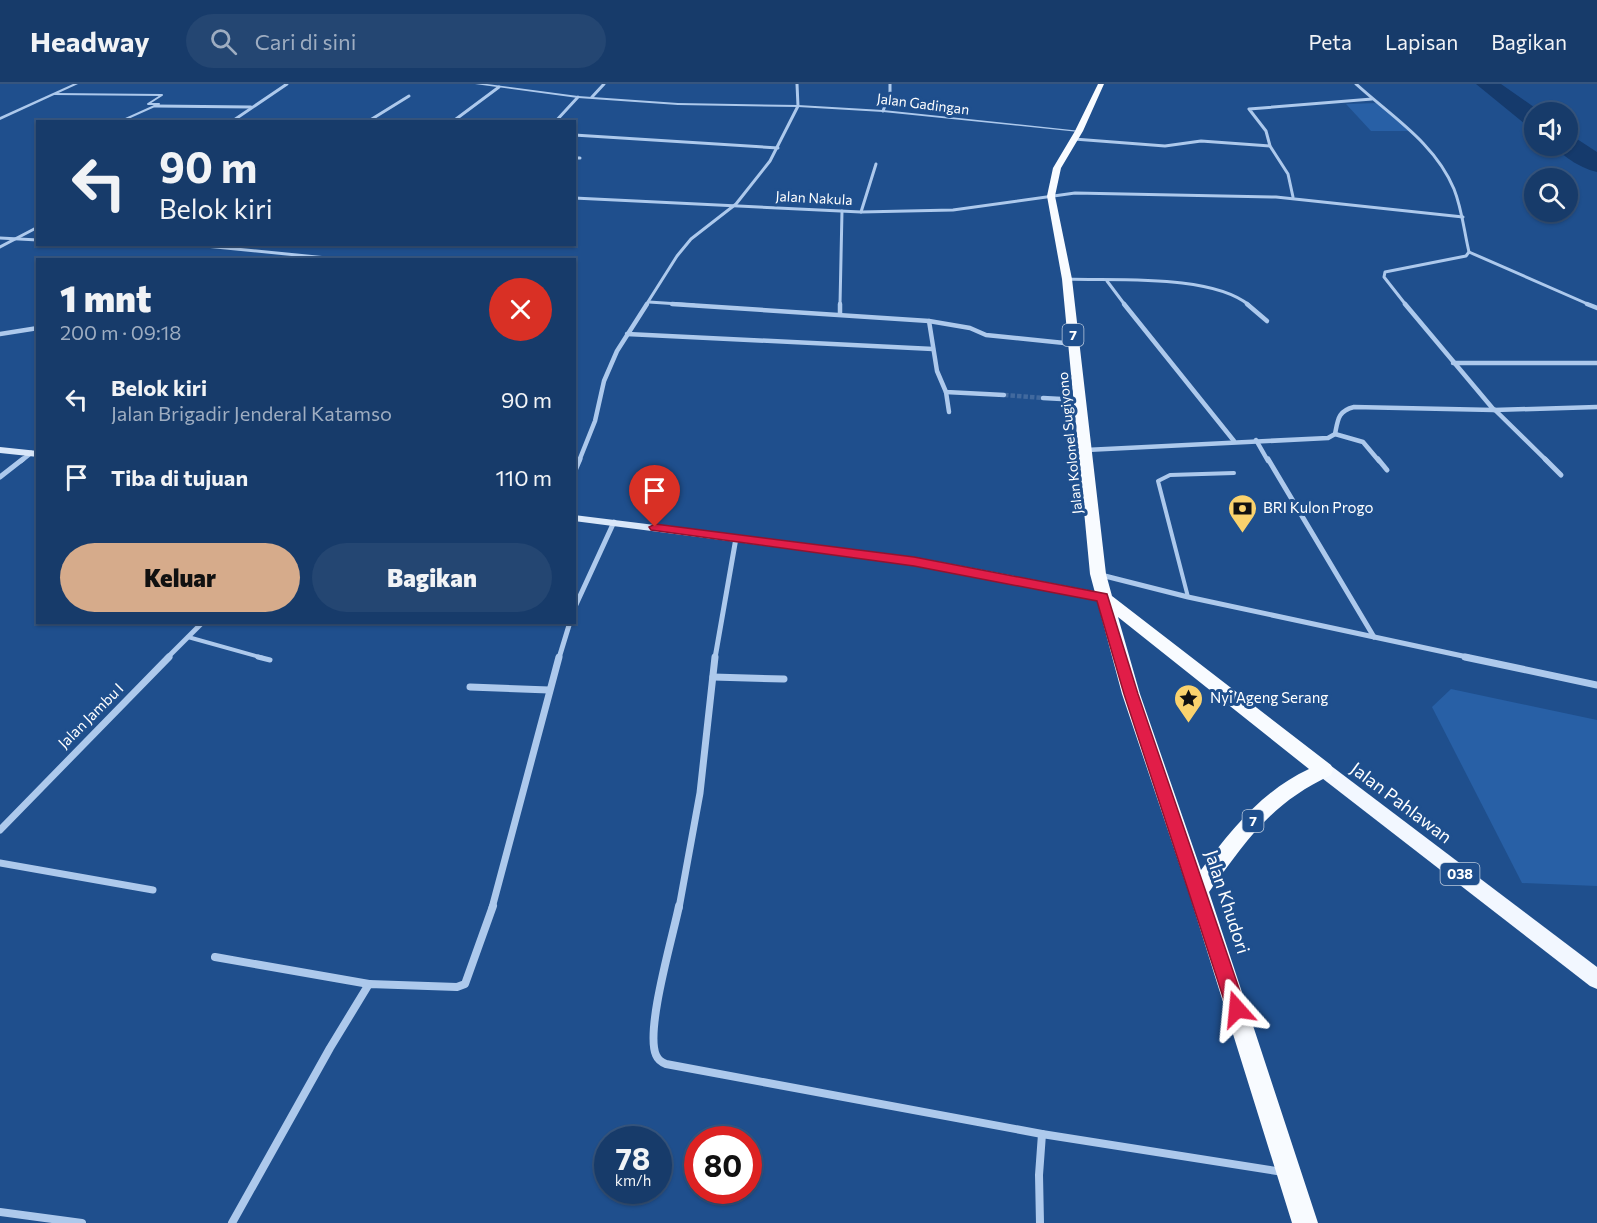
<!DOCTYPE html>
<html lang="id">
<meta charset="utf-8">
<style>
:root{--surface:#173b6a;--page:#244672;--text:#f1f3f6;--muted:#9eadc1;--line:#36557e;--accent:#d6ab8b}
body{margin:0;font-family:Commissioner,sans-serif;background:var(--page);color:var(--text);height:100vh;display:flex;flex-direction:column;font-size:22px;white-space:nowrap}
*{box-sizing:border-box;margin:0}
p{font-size:20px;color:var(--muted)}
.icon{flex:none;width:33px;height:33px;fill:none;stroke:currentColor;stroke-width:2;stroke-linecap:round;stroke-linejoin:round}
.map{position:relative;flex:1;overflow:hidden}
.side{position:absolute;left:36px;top:174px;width:540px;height:366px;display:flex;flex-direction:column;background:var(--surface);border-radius:0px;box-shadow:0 2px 4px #0004,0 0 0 2px var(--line)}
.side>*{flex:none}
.top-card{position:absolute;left:36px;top:36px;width:540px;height:126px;border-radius:0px;box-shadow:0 2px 4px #0004,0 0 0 2px var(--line);background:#173b6a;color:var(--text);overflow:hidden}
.buttons{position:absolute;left:1524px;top:18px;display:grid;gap:12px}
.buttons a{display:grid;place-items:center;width:54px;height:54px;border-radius:50%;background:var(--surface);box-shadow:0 2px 4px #0004,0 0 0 2px var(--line);font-size:30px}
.speed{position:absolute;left:594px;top:1042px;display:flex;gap:12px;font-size:30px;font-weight:700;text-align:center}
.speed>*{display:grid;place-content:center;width:78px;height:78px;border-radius:50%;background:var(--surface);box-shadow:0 2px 4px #0004,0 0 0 2px var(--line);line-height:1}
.speed small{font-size:15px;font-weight:400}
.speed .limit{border:9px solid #d22;background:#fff;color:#111}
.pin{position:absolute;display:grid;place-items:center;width:51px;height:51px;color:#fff;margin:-62px -26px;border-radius:50% 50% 50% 0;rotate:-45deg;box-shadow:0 0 6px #0007}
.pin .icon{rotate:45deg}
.me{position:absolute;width:66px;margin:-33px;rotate:342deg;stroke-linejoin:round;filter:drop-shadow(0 0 4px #0008)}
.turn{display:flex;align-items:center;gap:21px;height:126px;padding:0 24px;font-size:27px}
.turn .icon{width:78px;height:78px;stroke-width:2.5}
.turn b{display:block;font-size:42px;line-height:51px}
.round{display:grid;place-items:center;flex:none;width:63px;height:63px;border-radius:32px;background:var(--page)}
.summary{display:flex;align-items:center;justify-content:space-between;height:102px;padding:0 24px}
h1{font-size:36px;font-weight:800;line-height:45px}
.cta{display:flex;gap:12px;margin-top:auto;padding:12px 24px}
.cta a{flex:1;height:69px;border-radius:36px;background:var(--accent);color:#111;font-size:24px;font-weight:800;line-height:69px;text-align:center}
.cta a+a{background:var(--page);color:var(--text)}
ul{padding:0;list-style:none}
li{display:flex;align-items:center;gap:18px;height:78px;padding:0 24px}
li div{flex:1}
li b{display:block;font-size:22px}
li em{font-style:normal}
header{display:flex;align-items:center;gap:36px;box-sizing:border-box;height:84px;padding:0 30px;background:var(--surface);border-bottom:2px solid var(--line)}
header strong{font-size:28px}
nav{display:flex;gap:33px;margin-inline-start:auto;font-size:21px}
.search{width:420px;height:54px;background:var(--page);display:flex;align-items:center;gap:15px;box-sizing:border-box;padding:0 21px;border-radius:33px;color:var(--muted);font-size:22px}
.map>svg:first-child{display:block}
.green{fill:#2860a6}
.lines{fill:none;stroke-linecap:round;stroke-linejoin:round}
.river{fill:#153a6c;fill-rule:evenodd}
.minor-tunnel{stroke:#41699e;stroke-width:4.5;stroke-dasharray:4.5 2;stroke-linecap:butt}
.service-far2{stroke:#adc9ec;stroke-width:2}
.service-far1{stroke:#adc9ec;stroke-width:4}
.service{stroke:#adc9ec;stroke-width:5}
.minor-far4{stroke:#adc9ec;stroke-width:3}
.minor-far3{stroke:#adc9ec;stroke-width:4.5}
.minor-far2{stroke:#adc9ec;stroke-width:5}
.minor-far1{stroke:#adc9ec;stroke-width:7}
.minor{stroke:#adc9ec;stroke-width:8}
.tertiary{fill:#adc9ec;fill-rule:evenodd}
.secondary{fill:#d9e7f9;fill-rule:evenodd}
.primary{fill:#f2f7ff;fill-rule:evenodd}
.trunk{fill:#f8fbff;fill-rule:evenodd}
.route{fill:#e11d48;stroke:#92132f;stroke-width:1.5}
.labels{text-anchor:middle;stroke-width:6;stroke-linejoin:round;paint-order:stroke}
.far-street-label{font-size:14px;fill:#fff;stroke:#1f4f8d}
.shield{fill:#1f4f8d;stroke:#bccadd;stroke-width:1.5}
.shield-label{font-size:14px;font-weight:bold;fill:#fff}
.poi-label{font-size:15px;fill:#fff;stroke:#1f4f8d;text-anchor:start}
.street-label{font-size:15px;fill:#fff;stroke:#1f4f8d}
.near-street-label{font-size:18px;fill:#fff;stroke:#1f4f8d}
</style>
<header>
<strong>Headway</strong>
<div class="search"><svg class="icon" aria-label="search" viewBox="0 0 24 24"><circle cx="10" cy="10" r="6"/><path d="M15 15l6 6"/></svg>Cari di sini</div>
<nav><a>Peta</a><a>Lapisan</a><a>Bagikan</a></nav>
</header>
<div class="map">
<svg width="1597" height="1139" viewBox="0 0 1597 1139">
<rect width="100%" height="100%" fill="#1f4f8d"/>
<!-- green -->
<g class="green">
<polygon points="1379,19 1411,47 1371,47 1346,20"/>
<polygon points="1451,605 1597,636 1597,802 1522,799 1432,623"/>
</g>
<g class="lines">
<!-- river -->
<g class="river">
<polygon points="1476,0 1501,0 1541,28 1534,28 1534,42 1525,40"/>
<path d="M1568 53 1577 55 1597 68V88C1583 85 1564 74 1555 62H1568Z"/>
</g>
<!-- minor-tunnel -->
<polyline class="minor-tunnel" points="1004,311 1043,314"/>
<!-- service-far2 -->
<polyline class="service-far2" points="54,10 162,11 148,20 159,20 119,38"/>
<!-- service-far1 -->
<g class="service-far1">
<polyline points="1188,513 1158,397 1170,391 1234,389"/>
<polyline points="188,553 263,574"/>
</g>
<!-- service -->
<polyline class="service" points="258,573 270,576"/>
<!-- minor-far4 -->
<g class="minor-far4">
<path d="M1356 0C1391 32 1435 59 1454 105 1462 125 1464 147 1469 168L1466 172 1385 188 1384 193 1406 221"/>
<polyline points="592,13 604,0"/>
<polyline points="155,22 251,23"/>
<polyline points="883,27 890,9 890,0"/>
<polyline points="231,38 287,0"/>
<polyline points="367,38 409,12"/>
<polyline points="452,38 499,3"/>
<polyline points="555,38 578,13"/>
<polyline points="574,51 778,64"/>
<polyline points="1074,55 1165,62 1201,57 1270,62"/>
<polyline points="574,74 580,74"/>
<polyline points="1293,113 1288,90 1270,62 1266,47 1249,25 1372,15"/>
<polyline points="574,114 861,128 953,126 1075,109 1276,113 1463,133"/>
<polyline points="861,128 876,80"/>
<polyline points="0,154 38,156"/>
<polyline points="185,160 327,174"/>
<polyline points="0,163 38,143"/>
<polyline points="1469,168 1590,221"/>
<path d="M1067 195C1116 197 1211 190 1249 221"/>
<polyline points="1107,197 1125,221"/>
<polyline points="649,218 694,221"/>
<polyline points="646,221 677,172 691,155 736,120 770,77 798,22 797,0"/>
<polyline points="840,221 842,127"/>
</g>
<!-- minor-far3 -->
<g class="minor-far3">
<polyline points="672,220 929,237 970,244 986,251 1074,260"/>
<polyline points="1124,220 1234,357"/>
<polyline points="1247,220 1267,237"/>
<polyline points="1587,220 1597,224"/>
<polyline points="840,230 840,220"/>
<polyline points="929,237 937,287 946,308 1004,311"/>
<polyline points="0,250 38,244"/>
<polyline points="627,250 933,265"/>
<polyline points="1453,279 1597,279"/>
<polyline points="946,308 949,328"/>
<polyline points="1043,314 1080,316"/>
<polyline points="1494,326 1597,323"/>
<polyline points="1495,326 1547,377"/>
<polyline points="1335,350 1363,358 1379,377"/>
<polyline points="1256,356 1268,377"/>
<path d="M1086 366 1328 354 1335 350C1338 335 1338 327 1354 323L1494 326 1405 220"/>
<polyline points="21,377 31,369"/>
<polyline points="579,377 595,337 604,297 617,267 647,220"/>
</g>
<!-- minor-far2 -->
<g class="minor-far2">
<polyline points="1268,375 1374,553"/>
<polyline points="1378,375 1387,386"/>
<polyline points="1545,375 1561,391"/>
<polyline points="574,389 580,375"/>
<polyline points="0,393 23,375"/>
<polyline points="1101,491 1188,513 1472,574"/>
<polyline points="574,525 614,438"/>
<polyline points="167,574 203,538"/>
<polyline points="559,574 570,538"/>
<polyline points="715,574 736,454"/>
</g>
<!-- minor-far1 -->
<g class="minor-far1">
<polyline points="1465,573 1597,601"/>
<polyline points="713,593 784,595"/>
<polyline points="470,603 549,606"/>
<polyline points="0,746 169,573"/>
<polyline points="0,779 153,806"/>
<polyline points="492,824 559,573"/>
<polyline points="679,824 700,709 715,573"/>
</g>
<!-- minor -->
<g class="minor">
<path d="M679 822C673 852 645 946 656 971 658 976 661 978 666 980L1042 1050"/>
<polyline points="215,873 369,900"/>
<polyline points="0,1128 82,1139"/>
<polyline points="232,1139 330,964 369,900 457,903 465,900 493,822"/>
<polyline points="1040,1139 1039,1091 1042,1050 1283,1088"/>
</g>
<!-- tertiary -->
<g class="tertiary">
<polygon points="73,0 78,0 0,36 0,33"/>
<polygon points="475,0 487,0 578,12 678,19 798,21 883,26 1081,47 1079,48 883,28 798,23 678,21 578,14"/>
</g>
<!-- secondary -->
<g class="secondary">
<polygon points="0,363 38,367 38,373 0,369"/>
<polygon points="574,431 914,473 1103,509 1109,513 1103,517 914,481 574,437"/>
</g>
<!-- primary -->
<polygon class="primary" points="1324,679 1330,681 1597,883 1597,905 1590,902 1318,691 1316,686 1318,681"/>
<!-- trunk -->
<path class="trunk" d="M1098 0H1104L1083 47 1061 84 1055 112 1072 195 1106 490 1112 512 1331 681 1333 686 1331 691C1270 720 1247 756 1209 808L1318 1139H1292L1188 806 1122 610 1090 490 1062 195 1047 112 1053 84 1075 47ZM1118 533 1309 685C1262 707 1232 745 1201 786L1140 610Z"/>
</g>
<!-- route -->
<polygon class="route" points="655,440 914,473 1107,510 1138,610 1246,925 1243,931 1237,934 1230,931 1227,925 1124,610 1097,517 914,482 651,446 649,443"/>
<!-- icons -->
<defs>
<symbol id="bank-pin" viewBox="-11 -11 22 30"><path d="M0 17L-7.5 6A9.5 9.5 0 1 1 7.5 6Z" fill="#fad26d" stroke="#1f4f8d"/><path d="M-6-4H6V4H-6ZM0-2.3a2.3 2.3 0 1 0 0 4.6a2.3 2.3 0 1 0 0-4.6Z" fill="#111"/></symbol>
<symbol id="sight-pin" viewBox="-11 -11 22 30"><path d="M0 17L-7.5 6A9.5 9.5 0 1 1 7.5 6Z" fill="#fad26d" stroke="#1f4f8d"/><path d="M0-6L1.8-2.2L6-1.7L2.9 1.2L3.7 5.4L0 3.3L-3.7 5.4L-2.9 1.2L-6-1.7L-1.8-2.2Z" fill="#111"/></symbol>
</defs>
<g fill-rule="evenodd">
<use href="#bank-pin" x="1226" y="408" width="33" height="45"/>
<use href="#sight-pin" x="1172" y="598" width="33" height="45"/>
</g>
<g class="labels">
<!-- far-street labels -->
<g class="far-street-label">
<text transform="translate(923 20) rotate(7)" y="5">Jalan Gadingan</text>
<text transform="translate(814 114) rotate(3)" y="5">Jalan Nakula</text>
<text transform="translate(1070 359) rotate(-96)" y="5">Jalan Kolonel Sugiyono</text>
</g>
<!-- shield labels -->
<g class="shield">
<rect x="1062.5" y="240" width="21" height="22" rx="4.5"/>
<rect x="1242.5" y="726" width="21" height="22" rx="4.5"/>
<rect x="1440.5" y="779" width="39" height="22" rx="4.5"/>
</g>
<g class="shield-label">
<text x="1073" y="256">7</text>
<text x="1253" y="742">7</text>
<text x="1460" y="795">038</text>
</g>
<!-- poi labels -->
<g class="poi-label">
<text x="1263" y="429">BRI Kulon Progo</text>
<text x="1210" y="619">Nyi Ageng Serang</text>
</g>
<!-- street labels -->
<g class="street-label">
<text transform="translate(91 632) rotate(-45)" y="5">Jalan Jambu I</text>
</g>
<!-- near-street labels -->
<g class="near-street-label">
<text transform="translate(1401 719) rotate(37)" y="6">Jalan Pahlawan</text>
<text transform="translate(1227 818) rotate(72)" y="6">Jalan Khudori</text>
</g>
</g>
</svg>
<div class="buttons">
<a><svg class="icon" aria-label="sound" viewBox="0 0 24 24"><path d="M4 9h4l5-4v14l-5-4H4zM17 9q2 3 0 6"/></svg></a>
<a><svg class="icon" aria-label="search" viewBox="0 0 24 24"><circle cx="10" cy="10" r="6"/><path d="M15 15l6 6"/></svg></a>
</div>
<div class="speed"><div>78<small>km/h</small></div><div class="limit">80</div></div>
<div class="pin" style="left:655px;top:443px;background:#d93025"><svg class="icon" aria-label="arrive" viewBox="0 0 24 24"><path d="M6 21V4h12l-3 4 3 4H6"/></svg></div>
<svg class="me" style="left:1237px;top:925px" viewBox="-20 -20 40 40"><path d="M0-17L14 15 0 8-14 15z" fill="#e11d48" stroke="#fff" stroke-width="4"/></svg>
<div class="top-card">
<div class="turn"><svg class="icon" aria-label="left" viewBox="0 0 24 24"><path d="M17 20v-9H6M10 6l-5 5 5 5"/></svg><div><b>90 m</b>Belok kiri</div></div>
</div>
<section class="side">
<div class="summary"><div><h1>1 mnt</h1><p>200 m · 09:18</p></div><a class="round" style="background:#d93025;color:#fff"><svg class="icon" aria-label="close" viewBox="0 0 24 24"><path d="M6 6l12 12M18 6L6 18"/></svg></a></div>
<ul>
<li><svg class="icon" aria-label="left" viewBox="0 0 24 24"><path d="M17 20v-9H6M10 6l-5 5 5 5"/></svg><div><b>Belok kiri</b><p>Jalan Brigadir Jenderal Katamso</p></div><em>90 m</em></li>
<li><svg class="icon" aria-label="arrive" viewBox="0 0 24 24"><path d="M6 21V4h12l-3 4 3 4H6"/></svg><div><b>Tiba di tujuan</b></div><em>110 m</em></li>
</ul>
<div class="cta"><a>Keluar</a><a>Bagikan</a></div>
</section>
</div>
